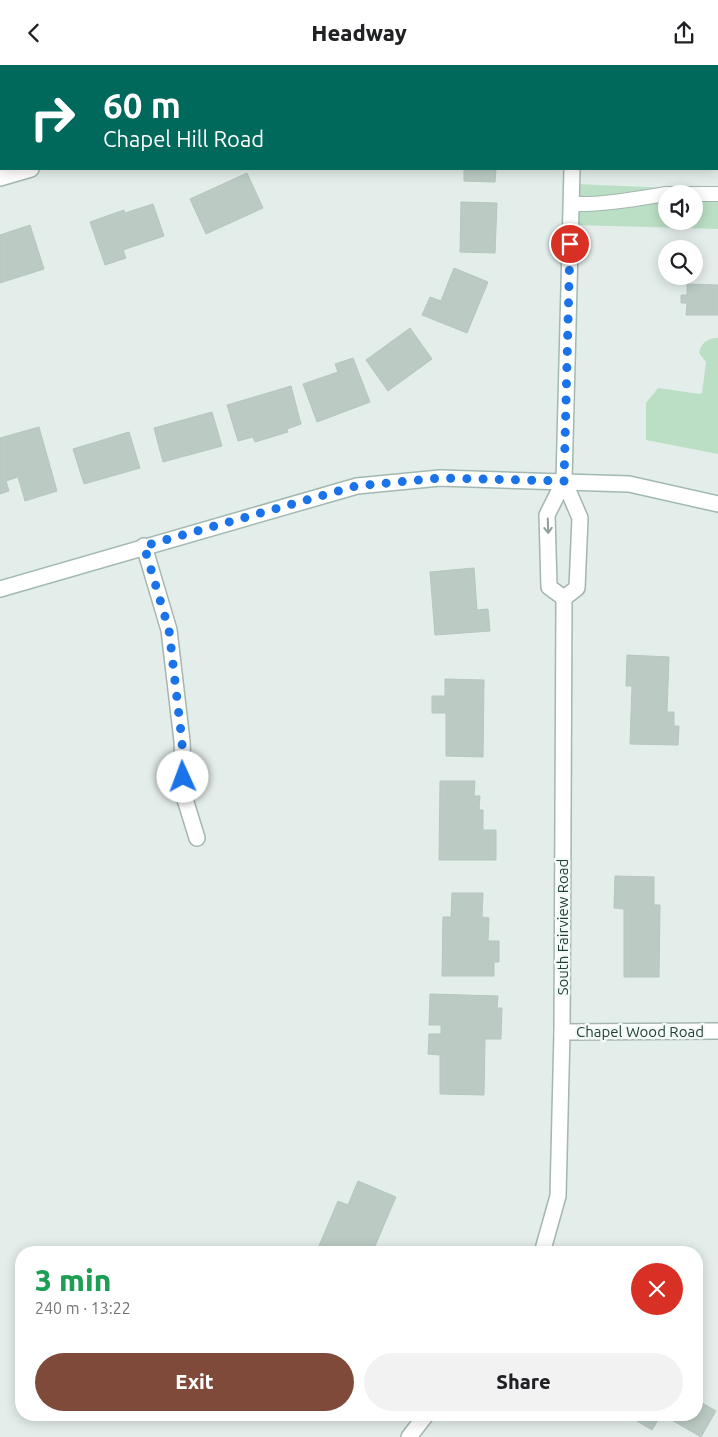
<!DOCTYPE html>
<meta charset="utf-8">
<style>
:root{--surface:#fff;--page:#f2f2f2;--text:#202124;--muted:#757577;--accent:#804a3b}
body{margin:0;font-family:Ubuntu,sans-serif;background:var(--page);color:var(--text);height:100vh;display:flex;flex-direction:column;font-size:19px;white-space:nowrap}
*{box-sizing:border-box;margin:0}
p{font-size:16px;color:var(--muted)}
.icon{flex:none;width:28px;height:28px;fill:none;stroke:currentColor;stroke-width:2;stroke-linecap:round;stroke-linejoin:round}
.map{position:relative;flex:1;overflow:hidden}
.drawer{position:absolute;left:15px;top:1181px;width:688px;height:175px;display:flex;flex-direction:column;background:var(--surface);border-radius:20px;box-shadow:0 2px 12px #0003}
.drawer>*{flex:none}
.top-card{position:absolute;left:0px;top:0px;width:719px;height:105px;box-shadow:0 2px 12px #0003;background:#00695c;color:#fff;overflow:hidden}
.fabs{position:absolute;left:658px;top:120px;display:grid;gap:10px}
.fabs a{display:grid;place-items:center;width:45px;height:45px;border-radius:50%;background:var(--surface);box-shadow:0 2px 12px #0003;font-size:25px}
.pin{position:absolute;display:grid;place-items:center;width:42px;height:42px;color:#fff;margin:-21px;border:2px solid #fff;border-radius:50%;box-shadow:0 1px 5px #0007}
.me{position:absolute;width:55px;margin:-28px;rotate:358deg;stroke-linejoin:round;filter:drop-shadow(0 0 4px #0008)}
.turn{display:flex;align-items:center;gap:18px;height:105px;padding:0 20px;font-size:22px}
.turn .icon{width:65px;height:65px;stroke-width:2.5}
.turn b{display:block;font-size:35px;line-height:42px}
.round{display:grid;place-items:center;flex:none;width:52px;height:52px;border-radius:26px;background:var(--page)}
.head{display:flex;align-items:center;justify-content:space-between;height:85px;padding:0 20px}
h1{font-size:30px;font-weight:800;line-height:38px;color:#1e9e55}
.cta{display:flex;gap:10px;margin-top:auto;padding:10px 20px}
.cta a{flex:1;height:58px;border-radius:30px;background:var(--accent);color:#fff;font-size:20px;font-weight:800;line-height:58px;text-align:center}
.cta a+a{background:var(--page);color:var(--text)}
header{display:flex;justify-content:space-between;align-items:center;height:65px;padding:0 20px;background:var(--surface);font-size:22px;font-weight:800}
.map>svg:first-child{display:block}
.green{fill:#bbdfc4;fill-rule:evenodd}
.building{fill:#bbcbc4;stroke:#b5c7bf}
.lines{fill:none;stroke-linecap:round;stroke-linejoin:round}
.lane-casing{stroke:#a5b5b0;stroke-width:16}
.street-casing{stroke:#a5b5b0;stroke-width:18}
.secondary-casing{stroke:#a1b9b0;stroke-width:18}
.lane{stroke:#fff;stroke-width:14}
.street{stroke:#fff;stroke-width:15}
.secondary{stroke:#fff;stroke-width:15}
.oneway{stroke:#909f9b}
.route{stroke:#1a73e8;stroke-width:9;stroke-dasharray:0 16.2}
.labels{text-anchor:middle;stroke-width:5;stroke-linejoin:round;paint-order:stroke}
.street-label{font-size:15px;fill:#223f37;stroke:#f4faf7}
</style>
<header><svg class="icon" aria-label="back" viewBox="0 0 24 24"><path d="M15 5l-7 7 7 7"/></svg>Headway<svg class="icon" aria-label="share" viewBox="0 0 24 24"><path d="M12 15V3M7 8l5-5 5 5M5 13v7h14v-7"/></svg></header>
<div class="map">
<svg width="718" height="1372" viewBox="0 0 718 1372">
<rect width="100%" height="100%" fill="#e3ede9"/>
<!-- green -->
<g class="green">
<path d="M575 119 718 125V164L575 160ZM666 129H694V156H666Z"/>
<path d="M715 273H718V389L646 375V338L658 323 700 329 702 328 706 297 699 288C701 278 706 275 715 273Z"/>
</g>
<!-- building -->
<g class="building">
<rect x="110" y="0" width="34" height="1"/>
<polygon points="287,0 322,0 286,1"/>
<polygon points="0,16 1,16 0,52"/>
<polygon points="464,104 496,104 495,117 464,116"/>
<polygon points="247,108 263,143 206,169 190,134"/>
<polygon points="461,137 497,138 495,188 460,187"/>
<polygon points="153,139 164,171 123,185 126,193 105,200 90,157 124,145 125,148"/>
<polygon points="30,160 44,204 0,218 0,170"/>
<polygon points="454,203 488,217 467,268 422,250 430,232 441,236"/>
<polygon points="687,219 718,220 718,250 686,250 687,238 681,238 681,230 687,230"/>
<polygon points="410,263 432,294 388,326 366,295"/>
<polygon points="353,293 370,337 317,357 303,319 338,307 335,299"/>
<polygon points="291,321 301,359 287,364 288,367 255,377 253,372 238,376 227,340"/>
<polygon points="212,347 222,381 163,397 154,363"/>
<polygon points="39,362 57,426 25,436 18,412 6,416 9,426 0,429 0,373"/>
<polygon points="129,367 140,403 84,419 73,384"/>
<polygon points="474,503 477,545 488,544 490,566 435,570 430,507"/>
<polygon points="627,590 669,592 667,647 674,647 674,661 679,661 678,680 630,679 632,621 626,621"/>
<polygon points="445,614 484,615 483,692 446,691 446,648 432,648 432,631 445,631"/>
<polygon points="440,716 475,716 474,731 480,731 479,745 483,745 483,765 496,765 496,795 439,795"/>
<polygon points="615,811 654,812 654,840 660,840 659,912 624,912 624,844 614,843"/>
<polygon points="452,828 483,828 482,852 489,853 488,876 499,876 499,897 494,897 494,911 442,911 443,852 451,852"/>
<polygon points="430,929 498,931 497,943 502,943 501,974 485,974 484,1030 440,1029 440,990 428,989 429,969 441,969 441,960 429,960"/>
<polygon points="358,1116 396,1132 372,1188 316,1188 338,1136 348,1140"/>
<polygon points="696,1328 699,1330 697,1335 716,1346 701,1372 663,1350 696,1350"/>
<polygon points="627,1350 661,1350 652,1365"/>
</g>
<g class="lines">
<defs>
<g id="lane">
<polyline points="668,129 718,129"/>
<path d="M571 139C603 140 635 134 666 129"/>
</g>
<g id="street">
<polyline points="220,1 220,0"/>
<polyline points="0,113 31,104"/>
<polyline points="564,416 547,450 549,522 564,533"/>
<polyline points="564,416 580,453 577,523 564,533"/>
<polyline points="144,481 169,565 182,676 184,731 197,773"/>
<polyline points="562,967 718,966"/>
<polyline points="542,1188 558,1131 562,967 564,533"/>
<polyline points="409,1372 426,1350"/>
</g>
<g id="secondary">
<polyline points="574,1 575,0"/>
<polyline points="564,416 572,104"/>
<polyline points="0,524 357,421 440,413 629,419 718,439"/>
</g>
</defs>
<!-- lane casing -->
<use href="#lane" class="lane-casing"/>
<!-- street casing -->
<use href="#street" class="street-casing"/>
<!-- secondary casing -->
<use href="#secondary" class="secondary-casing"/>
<!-- lane -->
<use href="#lane" class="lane"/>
<!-- street -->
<use href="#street" class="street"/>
<!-- secondary -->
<use href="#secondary" class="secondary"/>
</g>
<!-- one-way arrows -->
<defs><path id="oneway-shaft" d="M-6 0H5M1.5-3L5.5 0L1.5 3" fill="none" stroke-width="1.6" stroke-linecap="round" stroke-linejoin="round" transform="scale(1.25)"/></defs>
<use class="oneway" href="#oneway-shaft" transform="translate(548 461) rotate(88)"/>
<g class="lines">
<!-- route -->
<polyline class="route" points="183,712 182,676 169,565 144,481 356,421 440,413 564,416 570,179"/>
</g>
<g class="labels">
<!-- street labels -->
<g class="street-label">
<text transform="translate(563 862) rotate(-90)" y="5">South Fairview Road</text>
<text x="640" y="972">Chapel Wood Road</text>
</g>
</g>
</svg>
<div class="fabs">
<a><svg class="icon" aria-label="sound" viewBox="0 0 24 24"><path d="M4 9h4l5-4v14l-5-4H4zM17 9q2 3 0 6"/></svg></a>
<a><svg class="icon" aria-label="search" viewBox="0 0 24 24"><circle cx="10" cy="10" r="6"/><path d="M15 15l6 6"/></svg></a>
</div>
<div class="pin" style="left:570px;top:179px;background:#d93025"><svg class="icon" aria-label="arrive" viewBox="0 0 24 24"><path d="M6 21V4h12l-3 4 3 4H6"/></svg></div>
<svg class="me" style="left:183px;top:712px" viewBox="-20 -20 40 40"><circle r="19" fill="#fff"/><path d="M0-13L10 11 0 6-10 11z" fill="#1a73e8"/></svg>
<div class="top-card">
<div class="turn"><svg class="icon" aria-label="right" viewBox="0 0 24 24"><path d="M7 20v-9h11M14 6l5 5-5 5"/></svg><div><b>60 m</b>Chapel Hill Road</div></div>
</div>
<section class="drawer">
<div class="head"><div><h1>3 min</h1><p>240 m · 13:22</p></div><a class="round" style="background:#d93025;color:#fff"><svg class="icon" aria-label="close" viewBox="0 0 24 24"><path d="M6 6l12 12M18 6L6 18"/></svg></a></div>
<div class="cta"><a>Exit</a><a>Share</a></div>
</section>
</div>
